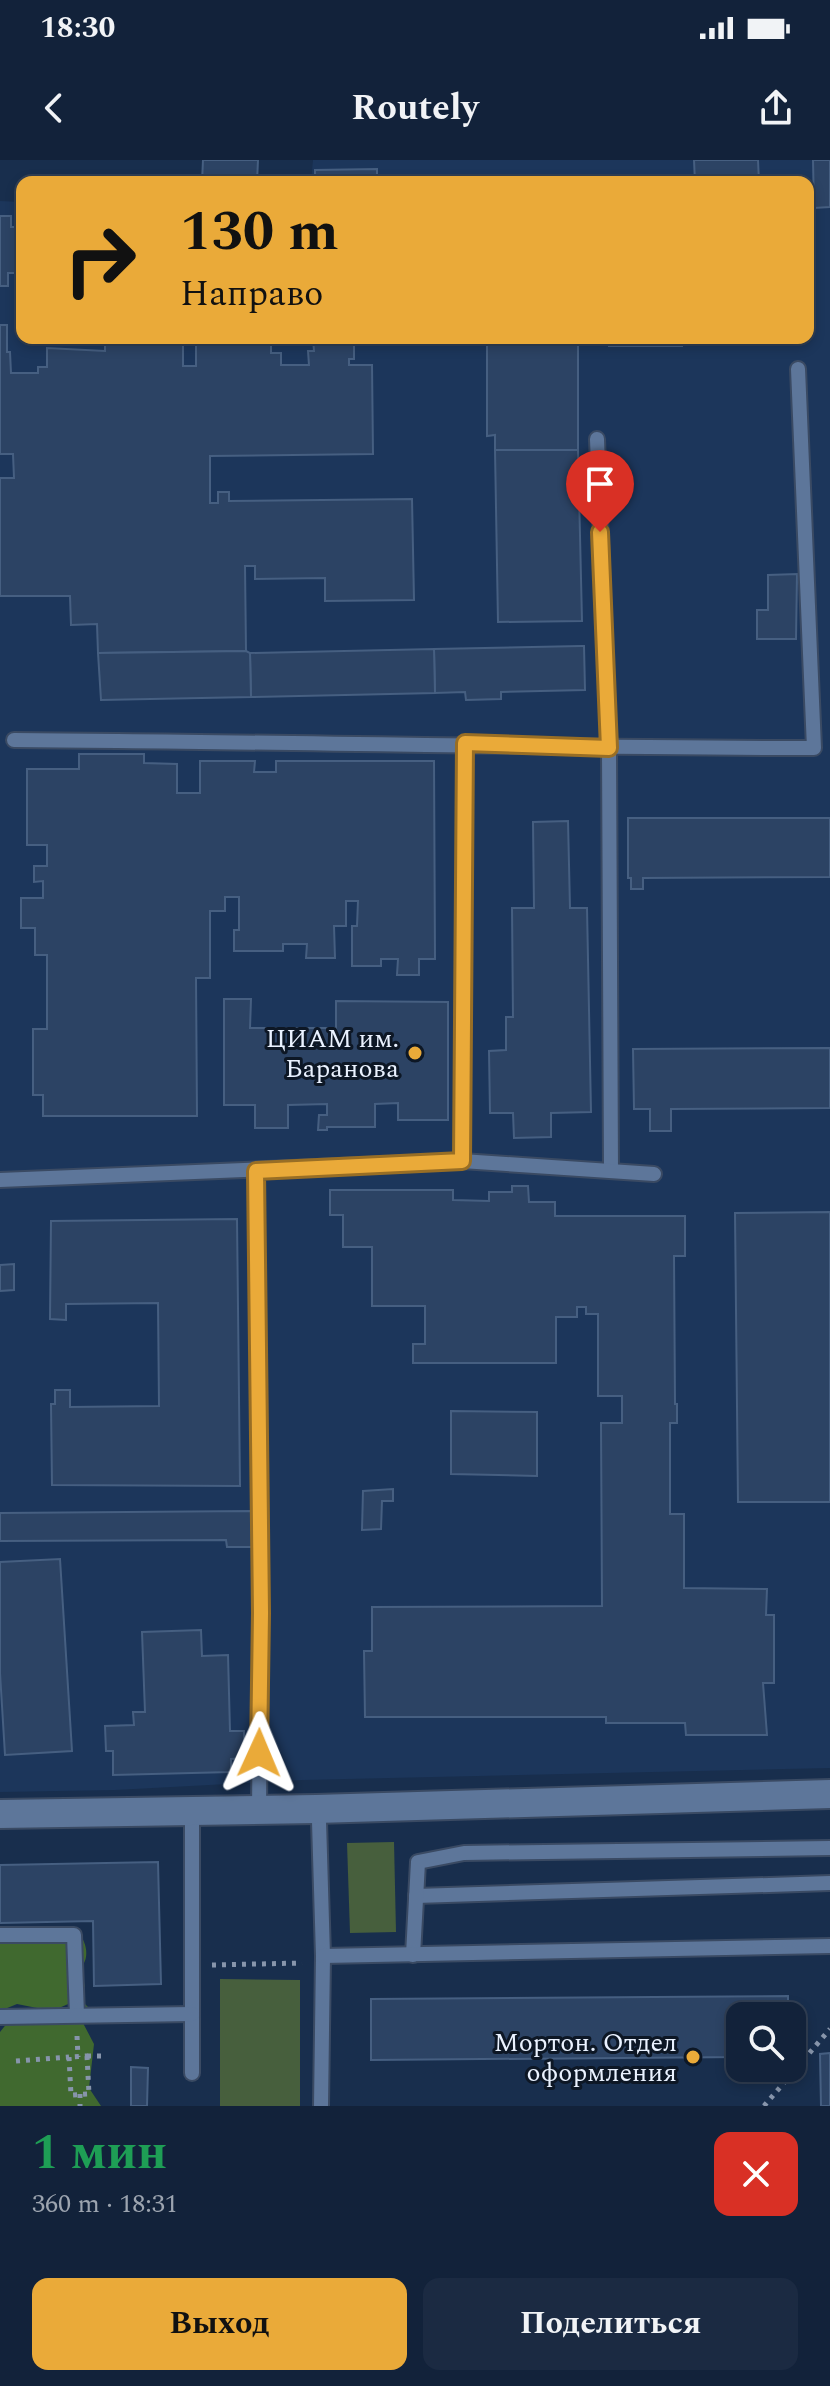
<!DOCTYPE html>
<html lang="ru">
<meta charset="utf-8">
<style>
:root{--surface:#12223a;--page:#1b2a42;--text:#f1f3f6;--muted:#9ca4af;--line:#313f54;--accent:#eaaa39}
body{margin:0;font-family:Spectral,serif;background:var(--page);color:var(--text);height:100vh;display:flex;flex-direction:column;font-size:30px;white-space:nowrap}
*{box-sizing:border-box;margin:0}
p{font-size:26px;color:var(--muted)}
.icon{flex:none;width:44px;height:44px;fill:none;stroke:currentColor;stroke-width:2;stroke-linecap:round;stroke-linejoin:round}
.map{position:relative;height:1946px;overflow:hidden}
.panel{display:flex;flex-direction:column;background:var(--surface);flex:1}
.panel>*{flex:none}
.guide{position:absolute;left:16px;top:16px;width:798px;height:168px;border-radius:16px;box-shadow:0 4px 12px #0003,0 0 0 2px var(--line);background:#eaaa39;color:#111;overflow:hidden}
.tools{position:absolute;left:726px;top:1842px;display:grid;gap:16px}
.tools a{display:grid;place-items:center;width:80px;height:80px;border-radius:16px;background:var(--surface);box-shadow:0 4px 12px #0003,0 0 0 2px var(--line);font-size:40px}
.pin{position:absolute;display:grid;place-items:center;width:68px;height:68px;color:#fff;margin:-82px -34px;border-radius:50% 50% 50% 0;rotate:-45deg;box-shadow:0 0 8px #0007}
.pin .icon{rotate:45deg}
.me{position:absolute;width:88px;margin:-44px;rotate:1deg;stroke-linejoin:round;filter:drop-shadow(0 0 6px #0008)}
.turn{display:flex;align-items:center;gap:28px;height:168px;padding:0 32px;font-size:36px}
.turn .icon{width:104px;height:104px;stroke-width:2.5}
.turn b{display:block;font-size:56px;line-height:68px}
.round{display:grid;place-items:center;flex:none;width:84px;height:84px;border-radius:16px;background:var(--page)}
.head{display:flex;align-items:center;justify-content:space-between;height:136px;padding:0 32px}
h1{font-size:48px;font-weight:700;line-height:60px;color:#1e9e55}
.action{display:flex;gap:16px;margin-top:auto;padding:16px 32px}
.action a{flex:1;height:92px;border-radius:16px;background:var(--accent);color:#111;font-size:32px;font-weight:700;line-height:92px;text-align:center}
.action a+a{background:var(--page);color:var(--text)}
.status{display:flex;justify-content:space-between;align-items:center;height:56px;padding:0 40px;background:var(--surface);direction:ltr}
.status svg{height:22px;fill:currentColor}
header{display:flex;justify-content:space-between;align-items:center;height:104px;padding:0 32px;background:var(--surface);font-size:36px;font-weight:700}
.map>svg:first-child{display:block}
.built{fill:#1c365b}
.green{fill:#475f3d}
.forest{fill:#40692f}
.building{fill:#2c4364;stroke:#465f81;stroke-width:2}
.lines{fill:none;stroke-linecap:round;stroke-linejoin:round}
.service-casing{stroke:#3a4a63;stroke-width:18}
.minor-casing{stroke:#3a4a63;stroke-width:32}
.path{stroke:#8795ab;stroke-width:5;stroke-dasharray:4 6;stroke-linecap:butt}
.service{stroke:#5d769a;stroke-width:14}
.minor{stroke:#5d769a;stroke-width:28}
.route-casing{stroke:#986e25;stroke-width:20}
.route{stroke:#eaaa39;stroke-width:14}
.poi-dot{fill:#eaaa39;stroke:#0d1725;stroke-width:3}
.labels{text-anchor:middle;stroke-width:6;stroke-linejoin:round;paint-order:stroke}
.poi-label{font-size:26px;fill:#eaf2ff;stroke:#0d1725;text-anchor:end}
</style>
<div class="status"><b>18:30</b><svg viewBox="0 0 49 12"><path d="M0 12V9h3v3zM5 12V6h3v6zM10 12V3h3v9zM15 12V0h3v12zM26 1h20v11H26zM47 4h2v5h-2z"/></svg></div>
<header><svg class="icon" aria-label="back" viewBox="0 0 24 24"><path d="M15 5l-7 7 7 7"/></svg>Routely<svg class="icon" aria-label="share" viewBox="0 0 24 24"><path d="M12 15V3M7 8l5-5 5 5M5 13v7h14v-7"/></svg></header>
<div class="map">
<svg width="830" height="1946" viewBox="0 0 830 1946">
<rect width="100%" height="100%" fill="#182e4d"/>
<!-- built -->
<polygon class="built" points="313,0 830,0 830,1608 302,1620 115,1630 0,1632 0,41 22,42 22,178 808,178 808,22 311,22"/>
<!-- green -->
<g class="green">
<polygon points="394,1682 396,1772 350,1773 347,1683"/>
<polygon points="220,1819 300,1820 300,1946 220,1946"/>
</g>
<!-- forest -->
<g class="forest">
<path d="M38 1766 75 1767C85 1779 92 1796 80 1809L85 1826 82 1838 52 1851 17 1844 0 1851V1772L22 1771Z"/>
<polygon points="83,1842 94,1853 83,1863 94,1884 89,1928 101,1946 0,1946 0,1872 8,1862 58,1853"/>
</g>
<!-- building -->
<g class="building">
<polygon points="203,0 258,0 257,22 202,22"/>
<polygon points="694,0 758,0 759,22 695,22"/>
<polygon points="813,0 830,0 830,47 814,48"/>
<polygon points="377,9 377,22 315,22 315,10"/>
<polygon points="0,56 11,56 11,67 22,67 22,113 8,113 8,126 0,126"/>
<polygon points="0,165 7,165 7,192 10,192 11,213 38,213 38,207 47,207 47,188 105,191 105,184 116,183 116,179 183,178 183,206 196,206 196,182 212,182 212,178 271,178 271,193 281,193 281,205 309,205 308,191 314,191 313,178 354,178 354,199 349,199 349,205 372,205 373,294 210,296 210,343 218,343 218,332 229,332 229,341 412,339 414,440 325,441 325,418 255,419 255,406 245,406 246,491 98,493 97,464 71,465 70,436 0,436 0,318 14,318 13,294 0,294"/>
<polygon points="487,178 578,178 578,290 495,290 495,275 487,276"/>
<rect x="609" y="178" width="73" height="8"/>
<polygon points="495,290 578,290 582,461 498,462"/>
<polygon points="797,414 796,479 757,479 757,450 768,450 768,415"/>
<polygon points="581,486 584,486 585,530 501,532 501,539 466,540 465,532 435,533 434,489"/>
<polygon points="434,489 435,533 251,537 250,493"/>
<polygon points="246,491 250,493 251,537 101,540 98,493"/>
<polygon points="79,594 144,594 144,603 177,604 177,633 200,633 200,601 255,601 254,612 276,612 276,601 434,601 435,799 419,799 419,815 397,815 398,799 381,799 381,806 352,806 352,766 357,766 358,741 346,741 346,766 334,766 335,798 306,798 307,784 283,784 283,791 234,791 234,770 239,770 239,737 225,737 225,751 210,751 210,818 196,818 197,956 43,956 43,935 33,935 33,869 47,869 47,795 35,795 35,768 21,768 21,738 43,738 43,721 34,722 34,706 47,706 47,685 27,685 27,609 79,609"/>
<polygon points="628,658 830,658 830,717 643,718 643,729 631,729 631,718 628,718"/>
<polygon points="568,661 570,748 587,748 591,952 551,953 551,977 514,978 513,953 490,953 489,891 506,890 506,857 513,857 512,748 534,748 533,662"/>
<polygon points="224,839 251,839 250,868 336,868 336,841 448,842 448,960 398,960 398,943 375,944 375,967 327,967 327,970 318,970 319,955 327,955 327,944 288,945 288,968 255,968 255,945 224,945"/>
<polygon points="830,888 830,948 671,949 671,971 650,971 650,949 634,949 633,889"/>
<polygon points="512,1026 528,1026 529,1042 555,1042 555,1056 685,1056 685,1096 674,1096 675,1244 677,1244 677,1263 670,1263 670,1354 684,1354 684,1428 767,1429 766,1455 774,1455 774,1523 763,1523 767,1575 686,1575 685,1563 606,1563 606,1557 365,1557 364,1491 372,1491 372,1447 602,1446 601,1263 622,1263 622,1236 598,1236 598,1154 586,1154 586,1147 577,1147 577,1157 556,1157 556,1203 413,1203 413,1184 425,1184 425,1146 372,1146 372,1087 343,1087 343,1055 330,1055 330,1030 453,1030 453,1040 489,1041 489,1032 512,1032"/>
<polygon points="830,1052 830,1342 738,1342 735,1053"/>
<polygon points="237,1059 240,1326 52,1325 51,1244 55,1244 55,1230 70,1230 70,1247 159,1246 158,1143 66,1144 66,1160 50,1159 51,1061"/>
<polygon points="14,1104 14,1130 0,1131 0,1105"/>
<polygon points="451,1251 537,1252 537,1316 451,1314"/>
<polygon points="393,1329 393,1341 382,1341 381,1369 362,1370 363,1331"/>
<polygon points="251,1351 252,1387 227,1387 226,1380 0,1381 0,1353"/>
<polygon points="60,1399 72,1591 5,1595 0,1513 0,1402"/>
<polygon points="201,1470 202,1496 228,1495 230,1571 244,1571 244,1598 231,1599 231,1612 113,1615 113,1591 106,1591 105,1566 134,1565 133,1552 145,1552 142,1472"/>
<polygon points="158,1702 161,1824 94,1826 93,1761 0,1763 0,1705"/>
<polygon points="788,1836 788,1856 740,1856 740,1897 371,1900 371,1839"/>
<polygon points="830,1893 830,1946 821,1946 820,1894"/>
<polygon points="131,1907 148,1908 147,1946 131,1946"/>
</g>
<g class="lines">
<defs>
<g id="service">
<polyline points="597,279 609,588 611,1010"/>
<path d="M14 580C281 582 547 588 814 588L798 209"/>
<polyline points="462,1001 465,583"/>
<polyline points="256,1011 261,1453 259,1649"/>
<polyline points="0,1020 462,1001 654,1014"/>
<polyline points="316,1649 319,1661 323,1796 321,1946"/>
<polyline points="192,1650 192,1913"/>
<polyline points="416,1736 830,1723"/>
<polyline points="0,1775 74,1775 77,1855"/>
<polyline points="413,1795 418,1702 464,1693 830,1688"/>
<polyline points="323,1796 830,1786"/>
<polyline points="0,1857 192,1854"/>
</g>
<polyline id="minor" points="0,1654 316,1649 830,1634"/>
</defs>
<!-- service casing -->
<use href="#service" class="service-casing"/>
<!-- minor casing -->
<use href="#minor" class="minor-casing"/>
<!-- path -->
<g class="path">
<polyline points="212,1805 302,1803"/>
<polyline points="77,1876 78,1897"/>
<polygon points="87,1896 89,1934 71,1935 69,1897"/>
<polyline points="87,1896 101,1896"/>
<polyline points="16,1901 69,1897"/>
<polyline points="80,1934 80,1946"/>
<polyline points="764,1946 830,1869"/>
</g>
<!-- service -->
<use href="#service" class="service"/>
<!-- minor -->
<use href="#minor" class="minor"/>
</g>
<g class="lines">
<defs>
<polyline id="route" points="259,1593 261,1453 256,1011 462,1001 465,583 609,588 600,372"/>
</defs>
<!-- route casing -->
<use href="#route" class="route-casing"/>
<!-- route -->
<use href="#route" class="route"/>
</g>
<!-- markers -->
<g class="poi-dot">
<circle cx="415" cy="893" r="8"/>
<circle cx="693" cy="1897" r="8"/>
</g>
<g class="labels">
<!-- poi labels -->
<g class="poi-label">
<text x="399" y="887">ЦИАМ им.<tspan x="399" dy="30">Баранова</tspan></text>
<text x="677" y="1891">Мортон. Отдел<tspan x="677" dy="30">оформления</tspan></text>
</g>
</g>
</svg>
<div class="tools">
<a><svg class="icon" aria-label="search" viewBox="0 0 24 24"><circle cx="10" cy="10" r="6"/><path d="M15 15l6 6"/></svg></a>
</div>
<div class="pin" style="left:600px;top:372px;background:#d93025"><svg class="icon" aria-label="arrive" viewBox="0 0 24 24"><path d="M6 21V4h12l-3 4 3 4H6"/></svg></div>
<svg class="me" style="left:259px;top:1593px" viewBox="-20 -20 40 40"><path d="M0-17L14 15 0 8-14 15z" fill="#eaaa39" stroke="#fff" stroke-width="4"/></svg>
<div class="guide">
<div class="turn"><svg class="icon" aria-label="right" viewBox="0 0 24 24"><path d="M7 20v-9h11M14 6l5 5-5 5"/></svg><div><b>130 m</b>Направо</div></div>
</div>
</div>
<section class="panel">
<div class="head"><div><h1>1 мин</h1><p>360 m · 18:31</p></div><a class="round" style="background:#d93025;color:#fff"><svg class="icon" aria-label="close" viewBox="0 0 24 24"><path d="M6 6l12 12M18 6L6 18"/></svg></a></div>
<div class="action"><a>Выход</a><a>Поделиться</a></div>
</section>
